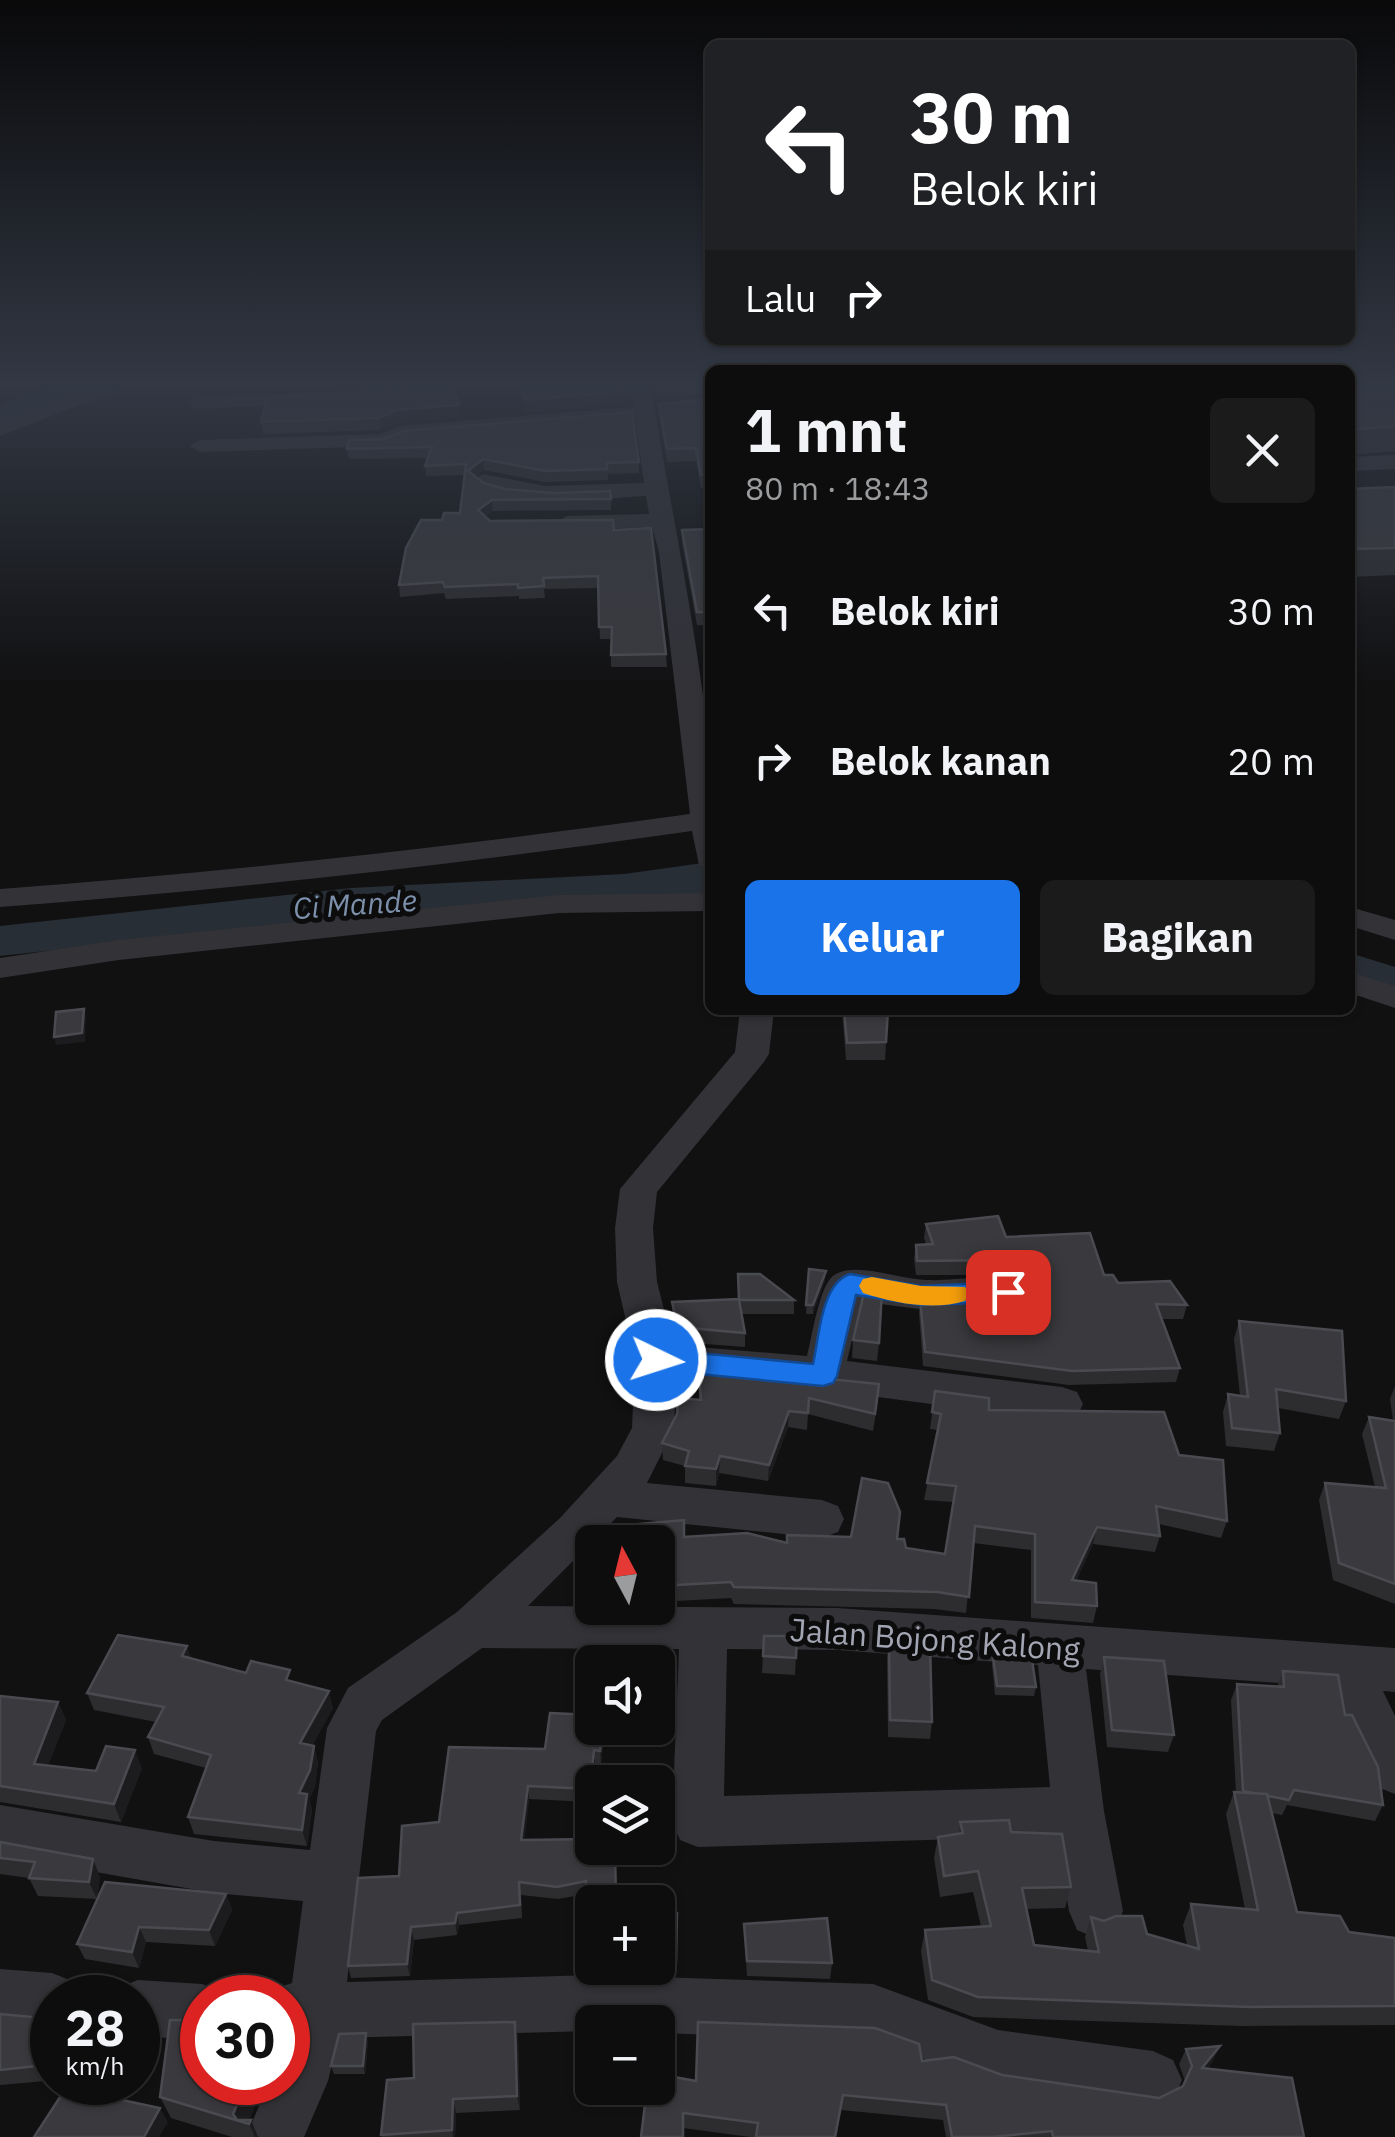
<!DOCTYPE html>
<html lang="id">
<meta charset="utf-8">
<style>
:root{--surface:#0d0d0e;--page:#1b1b1c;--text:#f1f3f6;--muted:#9a9c9e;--line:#2d2d2e;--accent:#1a73e8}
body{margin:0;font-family:"IBM Plex Sans",sans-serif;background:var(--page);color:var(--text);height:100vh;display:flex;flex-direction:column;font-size:38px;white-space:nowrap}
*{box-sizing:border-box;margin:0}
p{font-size:32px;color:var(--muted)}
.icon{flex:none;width:55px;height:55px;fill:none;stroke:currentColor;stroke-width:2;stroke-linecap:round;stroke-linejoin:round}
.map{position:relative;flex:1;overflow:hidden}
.panel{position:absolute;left:705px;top:365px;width:650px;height:650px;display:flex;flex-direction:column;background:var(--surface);border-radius:15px;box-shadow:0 2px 8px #0004,0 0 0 2px var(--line)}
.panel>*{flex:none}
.top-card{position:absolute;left:705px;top:40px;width:650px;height:305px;border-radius:15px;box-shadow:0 2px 8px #0004,0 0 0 2px var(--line);background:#202124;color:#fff;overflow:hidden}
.needle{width:65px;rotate:353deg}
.tools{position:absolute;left:575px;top:1525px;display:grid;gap:20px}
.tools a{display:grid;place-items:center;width:100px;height:100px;border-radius:15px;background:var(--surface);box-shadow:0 2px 8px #0004,0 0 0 2px var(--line);font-size:50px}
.speed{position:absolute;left:30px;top:1975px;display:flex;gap:20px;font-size:50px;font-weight:700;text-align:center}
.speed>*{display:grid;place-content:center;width:130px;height:130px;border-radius:50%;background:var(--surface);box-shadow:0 2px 8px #0004,0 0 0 2px var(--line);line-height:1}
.speed small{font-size:25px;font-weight:400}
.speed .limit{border:15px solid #d22;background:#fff;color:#111}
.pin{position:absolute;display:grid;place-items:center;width:85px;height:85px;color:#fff;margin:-42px;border-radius:20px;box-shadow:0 5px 15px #0006}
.me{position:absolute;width:110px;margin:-55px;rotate:94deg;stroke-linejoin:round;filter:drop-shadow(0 0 8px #0008)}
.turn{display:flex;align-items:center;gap:35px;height:210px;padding:0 40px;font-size:45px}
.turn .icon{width:130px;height:130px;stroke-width:2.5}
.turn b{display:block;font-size:70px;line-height:85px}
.then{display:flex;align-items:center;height:95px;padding:0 40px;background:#0003;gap:20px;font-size:38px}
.round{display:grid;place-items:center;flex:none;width:105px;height:105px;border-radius:15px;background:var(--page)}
.headline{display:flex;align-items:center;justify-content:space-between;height:170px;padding:0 40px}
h1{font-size:60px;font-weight:800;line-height:75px}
.primary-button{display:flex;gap:20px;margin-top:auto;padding:20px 40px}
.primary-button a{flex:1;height:115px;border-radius:15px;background:var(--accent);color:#fff;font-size:40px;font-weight:800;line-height:115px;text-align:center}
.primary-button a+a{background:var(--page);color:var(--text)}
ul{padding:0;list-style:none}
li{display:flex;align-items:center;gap:30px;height:150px;padding:0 40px}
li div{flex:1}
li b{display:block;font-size:38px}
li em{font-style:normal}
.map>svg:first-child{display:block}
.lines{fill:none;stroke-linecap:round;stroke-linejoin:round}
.river{fill:#282e35;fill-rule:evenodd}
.minor{fill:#323237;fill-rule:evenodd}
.wall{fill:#2d2d30}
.shaded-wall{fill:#1c1c1e}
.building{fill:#3a3a3e;stroke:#4a4b50;stroke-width:2.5}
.route{fill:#1a73e8;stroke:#114b97;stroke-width:2.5}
.slow{fill:#f59e0b}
.labels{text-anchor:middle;stroke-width:10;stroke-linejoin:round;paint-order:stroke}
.water-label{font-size:30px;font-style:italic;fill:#7c90ab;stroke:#0c0c0d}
.near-street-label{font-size:32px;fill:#a3a6b2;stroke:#0c0c0d}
</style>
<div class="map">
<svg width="1395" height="2137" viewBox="0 0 1395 2137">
<rect width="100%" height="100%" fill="#111112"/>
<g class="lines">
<!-- river -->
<g class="river">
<polygon points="52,387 97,387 92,394 0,426 0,405"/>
<polygon points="710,862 710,892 624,904 351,918 0,956 0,926 351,888 624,874"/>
<polygon points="1350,953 1395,967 1395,1000 1350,986"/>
</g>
<!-- minor -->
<g class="minor">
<polygon points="97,387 125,387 0,436 0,423"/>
<path d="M631 387H651C670 505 696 624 709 744 714 785 710 828 710 868L699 865 692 831C462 864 232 890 0 907V889C231 872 460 846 690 814L659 552 652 527 567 530 555 523 567 516 649 514 646 496C604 498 504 512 472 481L483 474 545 486 644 483 635 419 404 438 385 446 200 452 189 446 200 440 381 434 399 426 634 407Z"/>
<polygon points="311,393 318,395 318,403 197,409 187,403 197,397"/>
<polygon points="1395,455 1395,469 1350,471 1350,457"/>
<polygon points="710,893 710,911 559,913 119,960 0,978 0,958 119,940 559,895"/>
<polygon points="1350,907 1395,920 1395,940 1350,926"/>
<polygon points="1350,972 1395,986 1395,1008 1350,993"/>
<path d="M740 1010H774L769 1054 764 1062 657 1192 653 1228 657 1282 673 1345 807 1356C812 1337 819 1287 833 1276 852 1261 893 1277 916 1279 951 1284 989 1271 1023 1281L1029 1292 1023 1303C973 1318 912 1309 861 1301L847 1361 1062 1387 1077 1392 1083 1404 1077 1416 1062 1421 785 1385 676 1377 674 1429 647 1483 822 1500 838 1506 844 1519 838 1532 822 1538 617 1517 528 1606 837 1608 1395 1648V1692L1383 1691 1395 1716V1794L1377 1787 1338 1708 1334 1687 1086 1669 1104 1811 1123 1911 1115 1930 1096 1938 1077 1930 1069 1911 1057 1836 698 1847 680 1840 672 1822 679 1649 482 1648 382 1720 376 1731 347 1982 594 1975 873 1984 998 2030 1153 2051 1173 2060 1182 2080 1173 2100 1153 2109 998 2086 873 2040 658 2033V2022H592V2031L338 2038 328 2081 304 2137H246L269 2082H288V1998H266L268 1991 292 1983 303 1901 214 1893 0 1855V1805L214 1841 310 1850 327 1728 348 1688 457 1612 560 1518 617 1456 632 1428 635 1360 617 1282 615 1228 620 1189 735 1052ZM727 1649 837 1650 1038 1665 1050 1787 724 1796Z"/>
<polygon points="0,1969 52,1973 72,1981 78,1998 52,1998 52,2029 0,2025"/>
<polygon points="138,1980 202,1984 222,1992 224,1998 202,1998 202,2040 138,2036 138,1998 115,1998 118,1988"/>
</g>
</g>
<!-- wall -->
<g class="wall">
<polygon points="402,387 452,387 459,405 460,417 399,422 380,430 263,434 261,422 404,389"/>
<polygon points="653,387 710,387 710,393 656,395"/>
<polygon points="1350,387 1395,387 1395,451 1350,455"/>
<polygon points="710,399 710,488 701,488 696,461 667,462 659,416 659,404"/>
<polygon points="349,440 639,462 639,473 608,474 608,480 545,482 484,470 475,477 484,483 505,489 611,499 611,510 493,511 485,516 490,521 614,530 666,654 667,667 611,667 611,639 600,639 598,588 544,589 545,598 519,599 519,596 446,599 444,593 400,597 399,585 442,520 460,513 465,475 426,476 425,466 428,458 349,459 347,449"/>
<polygon points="1395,487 1395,575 1350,577 1350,489"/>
<polygon points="710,529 710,625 697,625 682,542 682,530"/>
<polygon points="842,1010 888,1010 885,1060 846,1060"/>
<polygon points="926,1224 1006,1237 1104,1275 1118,1283 1187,1305 1183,1319 1161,1319 1180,1368 1176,1382 1069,1385 923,1366 919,1313 920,1298 1007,1297 1026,1292 1030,1287 1026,1279 1011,1275 916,1275 914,1259 916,1245 926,1244 924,1238"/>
<polygon points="809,1269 825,1280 813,1314 806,1314"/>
<polygon points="738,1274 794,1300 794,1314 742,1314 745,1333 745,1347 678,1342 672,1316 672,1302 738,1299"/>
<polygon points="1239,1321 1346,1401 1339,1419 1278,1408 1280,1433 1274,1451 1226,1446 1223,1412 1228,1394 1240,1396 1234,1339"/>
<polygon points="853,1340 879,1343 877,1361 852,1358"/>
<polygon points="698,1366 878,1401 873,1431 808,1414 807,1430 788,1427 768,1481 719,1473 716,1486 685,1483 685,1466 663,1460 662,1443 699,1400"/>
<polygon points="1395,1386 1395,1604 1333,1580 1319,1500 1325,1483 1375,1487 1362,1434 1369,1417 1393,1420 1390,1399"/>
<polygon points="935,1391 989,1410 1179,1455 1227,1521 1221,1538 1159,1524 1160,1536 1155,1552 1093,1544 1076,1581 1097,1606 1093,1623 1031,1618 1031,1550 973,1543 966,1613 934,1609 734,1604 731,1598 658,1602 658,1542 684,1537 787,1543 897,1539 906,1548 945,1554 953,1502 924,1500 938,1430 930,1429"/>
<polygon points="764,1636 797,1636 795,1675 762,1673"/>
<polygon points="889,1640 932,1722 930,1739 888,1737 887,1658"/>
<polygon points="993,1657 1036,1687 1034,1696 995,1695 992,1665"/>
<polygon points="1104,1657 1174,1735 1168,1752 1107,1747 1100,1674"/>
<polygon points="192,1658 246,1673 294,1682 333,1708 312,1746 314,1746 318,1763 315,1787 309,1799 312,1810 307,1846 194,1834 188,1817 206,1768 154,1754 148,1737 156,1722 94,1710 87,1693"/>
<polygon points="1283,1671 1345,1715 1383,1805 1375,1821 1287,1805 1282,1815 1272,1813 1297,1912 1349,1932 1395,1938 1395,2025 1241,2026 973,2017 928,2000 921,1951 925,1930 981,1926 973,1892 940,1897 934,1858 938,1837 958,1834 960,1822 1011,1832 1071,1887 1065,1908 1027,1909 1034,1945 1088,1951 1085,1937 1091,1917 1187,1945 1183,1925 1191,1904 1245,1909 1226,1814 1234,1792 1236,1793 1231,1700 1237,1684 1277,1687"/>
<polygon points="0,1696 58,1702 66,1720 48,1765 96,1771 142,1768 121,1822 0,1802"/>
<polygon points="592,1728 605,1728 605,1729 601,1763 595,1763 591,1802 529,1799 524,1840 592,1839 592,1968 658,1968 658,1913 677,1913 676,1974 584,1972 582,1960 586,1894 558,1899 521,1895 522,1918 459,1925 457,1935 414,1940 410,1976 351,1978 348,1966 399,1876 439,1822 545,1749"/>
<polygon points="0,1842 100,1877 97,1899 38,1896 29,1878 0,1874"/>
<polygon points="226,1894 232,1910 215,1946 146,1942 139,1968 85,1959 77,1944"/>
<polygon points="744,1924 832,1963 830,1979 747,1976"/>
<polygon points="0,2014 43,2018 45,2081 0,2085"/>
<polygon points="518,2037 520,2110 456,2113 455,2137 382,2137 381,2135 414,2078"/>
<polygon points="368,2041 365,2074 334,2074 331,2066"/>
<polygon points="1186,2049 1213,2061 1207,2069 1304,2137 946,2137 943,2120 841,2110 836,2137 750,2137 683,2128 641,2137 696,2081 922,2061 1002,2075 1159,2098 1183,2086 1185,2081 1179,2064"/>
<polygon points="265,2082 249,2120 258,2137 232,2137 171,2118 160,2097"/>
</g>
<!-- shaded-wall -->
<g class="shaded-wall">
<polygon points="629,391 630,404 525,412 524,400"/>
<polygon points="459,405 460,417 399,422 380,430 379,418 397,410"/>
<polygon points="483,459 484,470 468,482 468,471"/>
<polygon points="492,500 493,511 478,521 478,510"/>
<polygon points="84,1009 86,1018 85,1042 56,1045 54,1037"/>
<polygon points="826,1271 825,1280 813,1314 813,1305"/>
<polygon points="789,1411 788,1427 768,1481 769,1465"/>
<polygon points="720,1456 719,1473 716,1486 716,1469"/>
<polygon points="1097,1527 1093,1544 1068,1597 1072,1580"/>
<polygon points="187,1646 193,1663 182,1656"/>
<polygon points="329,1691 333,1708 304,1760 300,1743"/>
<polygon points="58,1702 66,1720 42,1781 34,1764"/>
<polygon points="603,1728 605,1728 601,1763 600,1751"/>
<polygon points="314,1746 318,1763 315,1787 309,1799 312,1810 307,1846 302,1830 299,1793"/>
<polygon points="135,1750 142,1768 121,1822 114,1804"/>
<polygon points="594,1750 595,1763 591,1802 590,1789"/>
<polygon points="528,1786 529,1799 523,1853 521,1840"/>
<polygon points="93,1859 100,1877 97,1899 89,1882"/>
<polygon points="226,1894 232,1910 215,1946 209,1930"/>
<polygon points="457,1913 459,1925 457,1935 455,1923"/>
<polygon points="139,1927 146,1942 139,1968 132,1952"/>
<polygon points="411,1927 414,1940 410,1976 407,1964"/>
<polygon points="515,2022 518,2037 520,2110 517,2096"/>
<polygon points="366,2033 368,2041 365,2074 363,2066"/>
<polygon points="52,2042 52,2070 45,2081 36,2066"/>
<polygon points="1220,2046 1213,2061 1195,2083 1202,2068"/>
<polygon points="247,2082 265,2082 248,2123 236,2120 233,2114"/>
<polygon points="453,2099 456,2113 455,2137 453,2137 452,2130"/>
<polygon points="160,2108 168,2122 159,2137 144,2137"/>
<polygon points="251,2120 258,2137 255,2137 249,2124"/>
</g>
<!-- building -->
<g class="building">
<polygon points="407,387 452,387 459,405 397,410 379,418 261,422 267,397 406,389"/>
<polygon points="521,387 629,387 629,391 524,400"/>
<polygon points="1350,387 1395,387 1395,426 1350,430"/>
<polygon points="710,399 710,475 701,475 696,448 667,449 659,404"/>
<polygon points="632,412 639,462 607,463 607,469 545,471 483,459 468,471 484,483 505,489 554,493 610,491 611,499 492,500 478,510 490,521 613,520 614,530 651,528 666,654 611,655 612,627 599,627 598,576 543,578 544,586 518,588 518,584 445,587 443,582 399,585 406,548 421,520 442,520 444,513 460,513 466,464 425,466 432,447 347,449 349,440 384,439 404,431"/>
<polygon points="1395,487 1395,548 1350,549 1350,489"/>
<polygon points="710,529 710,612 697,612 682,530"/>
<polygon points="84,1009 82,1033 54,1037 56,1012"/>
<polygon points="844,1010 888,1010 886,1042 847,1043"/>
<polygon points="998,1216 1006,1237 1090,1233 1104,1275 1113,1275 1118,1283 1170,1281 1187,1305 1156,1304 1180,1368 1072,1371 925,1352 920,1298 1007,1297 1026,1292 1035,1280 1029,1265 1013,1260 917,1261 916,1245 933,1244 926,1224"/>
<polygon points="809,1269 826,1271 813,1305 806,1305"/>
<polygon points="738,1274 760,1274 794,1300 739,1300 745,1333 678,1327 672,1302 739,1299"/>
<polygon points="865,1288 882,1290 879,1343 853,1340"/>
<polygon points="1239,1321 1342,1331 1346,1401 1276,1389 1280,1433 1232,1428 1228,1394 1248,1397"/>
<polygon points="698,1366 879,1384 875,1414 809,1398 808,1413 789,1411 769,1465 720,1456 716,1469 685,1466 689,1451 662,1443 677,1414 678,1398 701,1400"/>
<polygon points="935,1391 989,1398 989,1410 1164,1412 1179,1455 1223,1460 1227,1521 1156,1506 1160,1536 1097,1527 1072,1580 1096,1583 1097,1606 1035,1602 1035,1534 975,1526 969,1597 937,1592 734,1587 731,1582 658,1586 658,1542 629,1542 629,1525 684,1520 684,1537 747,1533 787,1543 787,1535 851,1537 862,1478 888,1483 900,1512 897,1539 904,1539 906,1548 945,1554 956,1486 927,1483 941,1414 932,1412"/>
<polygon points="1369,1417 1395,1421 1395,1584 1339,1563 1325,1483 1386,1488"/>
<polygon points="118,1635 187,1646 182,1656 246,1673 251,1661 290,1670 286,1680 329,1691 300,1743 314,1746 310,1770 299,1793 307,1794 302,1830 188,1817 211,1755 148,1737 164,1707 87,1693"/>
<polygon points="764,1636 797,1636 796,1658 763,1656"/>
<polygon points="889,1640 930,1643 932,1722 890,1720"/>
<polygon points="993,1657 1032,1660 1036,1687 997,1686"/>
<polygon points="1104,1657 1164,1661 1174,1735 1112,1730"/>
<polygon points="1283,1671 1338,1675 1345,1715 1352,1715 1378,1767 1383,1805 1294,1790 1289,1800 1243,1791 1237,1684 1284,1687"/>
<polygon points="0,1696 58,1702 34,1764 96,1771 106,1746 135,1750 114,1804 0,1786"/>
<polygon points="550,1713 592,1715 592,1728 603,1728 600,1751 594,1750 590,1789 528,1786 521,1840 592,1839 592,1848 615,1848 616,1902 592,1902 592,1960 582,1960 586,1881 557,1887 519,1882 520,1905 457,1913 455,1923 411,1927 407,1964 348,1966 358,1878 399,1876 402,1826 439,1822 449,1747 545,1749"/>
<polygon points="1234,1792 1267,1794 1297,1912 1340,1916 1349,1932 1395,1938 1395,2006 1250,2007 978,1997 932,1980 925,1930 991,1926 978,1871 944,1876 938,1837 963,1833 960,1822 1009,1820 1011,1832 1062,1834 1071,1887 1022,1888 1034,1945 1099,1952 1091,1917 1104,1921 1116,1916 1142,1916 1147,1934 1199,1949 1191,1904 1258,1910"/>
<polygon points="0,1842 93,1859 89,1882 29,1878 35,1862 0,1858"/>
<polygon points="105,1882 226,1894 209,1930 139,1927 132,1952 77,1944"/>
<polygon points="658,1913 677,1913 676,1962 658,1961"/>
<polygon points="827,1918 832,1963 747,1961 744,1924"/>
<polygon points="218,1993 276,1997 276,1998 207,1998"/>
<polygon points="202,1999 202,2082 247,2082 233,2114 237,2120 251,2120 249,2124 160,2097 170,2020 195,2020 196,2002"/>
<polygon points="47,2002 52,2008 52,2042 36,2066 0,2070 0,2014 43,2018"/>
<polygon points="515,2022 517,2096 453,2099 452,2130 381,2135 387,2080 414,2078 413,2024"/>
<polygon points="698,2022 875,2028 919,2044 922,2061 954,2057 1002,2075 1159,2098 1183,2086 1192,2066 1186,2049 1220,2046 1202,2068 1292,2078 1304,2137 1053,2137 1052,2131 992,2137 952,2137 946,2105 843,2095 835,2137 756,2137 758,2123 683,2113 683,2137 641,2137 647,2088 658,2088 658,2074 696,2081"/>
<polygon points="366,2033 363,2066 331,2066 339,2034"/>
<polygon points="66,2088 160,2108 144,2137 34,2137"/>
</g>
<!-- sky -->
<linearGradient id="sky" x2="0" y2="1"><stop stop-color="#09090a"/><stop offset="0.56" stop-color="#323844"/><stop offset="1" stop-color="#323844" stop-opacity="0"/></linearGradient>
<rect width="1395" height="686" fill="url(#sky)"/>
<!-- route -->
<path class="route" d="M850 1274 921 1286 1008 1282 1018 1285 1021 1292 1018 1299 1008 1302 921 1305 856 1295 837 1376 833 1383 823 1386 656 1370 646 1367 642 1360 646 1352 656 1349 813 1364C819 1338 821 1283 850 1274Z"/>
<!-- slow -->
<path class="slow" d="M872 1277 921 1286 965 1287 969 1294 965 1301C934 1311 894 1303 863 1293L859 1286 863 1279Z"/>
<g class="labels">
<!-- water labels -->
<g class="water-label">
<text transform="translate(355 905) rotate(-4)" y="10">Ci Mande</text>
</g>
<!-- near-street labels -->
<g class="near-street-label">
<text transform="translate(935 1640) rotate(4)" y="11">Jalan Bojong Kalong</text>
</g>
</g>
</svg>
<div class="tools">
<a><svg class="needle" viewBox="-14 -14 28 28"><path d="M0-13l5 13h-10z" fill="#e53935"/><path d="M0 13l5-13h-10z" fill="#9a9c9e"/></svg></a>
<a><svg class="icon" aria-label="sound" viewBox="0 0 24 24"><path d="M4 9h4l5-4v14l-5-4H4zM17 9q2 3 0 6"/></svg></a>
<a><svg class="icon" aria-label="layers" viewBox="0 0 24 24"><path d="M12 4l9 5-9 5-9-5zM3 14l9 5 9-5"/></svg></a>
<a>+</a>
<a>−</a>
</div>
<div class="speed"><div>28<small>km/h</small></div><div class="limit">30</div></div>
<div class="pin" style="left:1008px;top:1292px;background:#d93025"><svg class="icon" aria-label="arrive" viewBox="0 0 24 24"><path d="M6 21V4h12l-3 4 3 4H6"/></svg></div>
<svg class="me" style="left:656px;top:1360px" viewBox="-20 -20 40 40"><circle r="17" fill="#1a73e8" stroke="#fff" stroke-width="3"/><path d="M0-11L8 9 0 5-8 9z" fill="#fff"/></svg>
<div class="top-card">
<div class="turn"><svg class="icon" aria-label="left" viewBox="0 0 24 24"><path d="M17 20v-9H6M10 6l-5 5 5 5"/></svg><div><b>30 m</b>Belok kiri</div></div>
<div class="then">Lalu<svg class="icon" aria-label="right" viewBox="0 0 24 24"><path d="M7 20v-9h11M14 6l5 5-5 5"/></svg></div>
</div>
<section class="panel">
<div class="headline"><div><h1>1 mnt</h1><p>80 m · 18:43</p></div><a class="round"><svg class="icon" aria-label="close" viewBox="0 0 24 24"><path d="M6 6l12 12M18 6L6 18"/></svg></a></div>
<ul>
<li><svg class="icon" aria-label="left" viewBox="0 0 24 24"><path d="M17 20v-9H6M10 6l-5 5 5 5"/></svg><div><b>Belok kiri</b></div><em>30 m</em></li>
<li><svg class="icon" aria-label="right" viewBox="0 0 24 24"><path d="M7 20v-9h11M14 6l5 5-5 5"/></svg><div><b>Belok kanan</b></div><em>20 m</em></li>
</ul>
<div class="primary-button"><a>Keluar</a><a>Bagikan</a></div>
</section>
</div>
